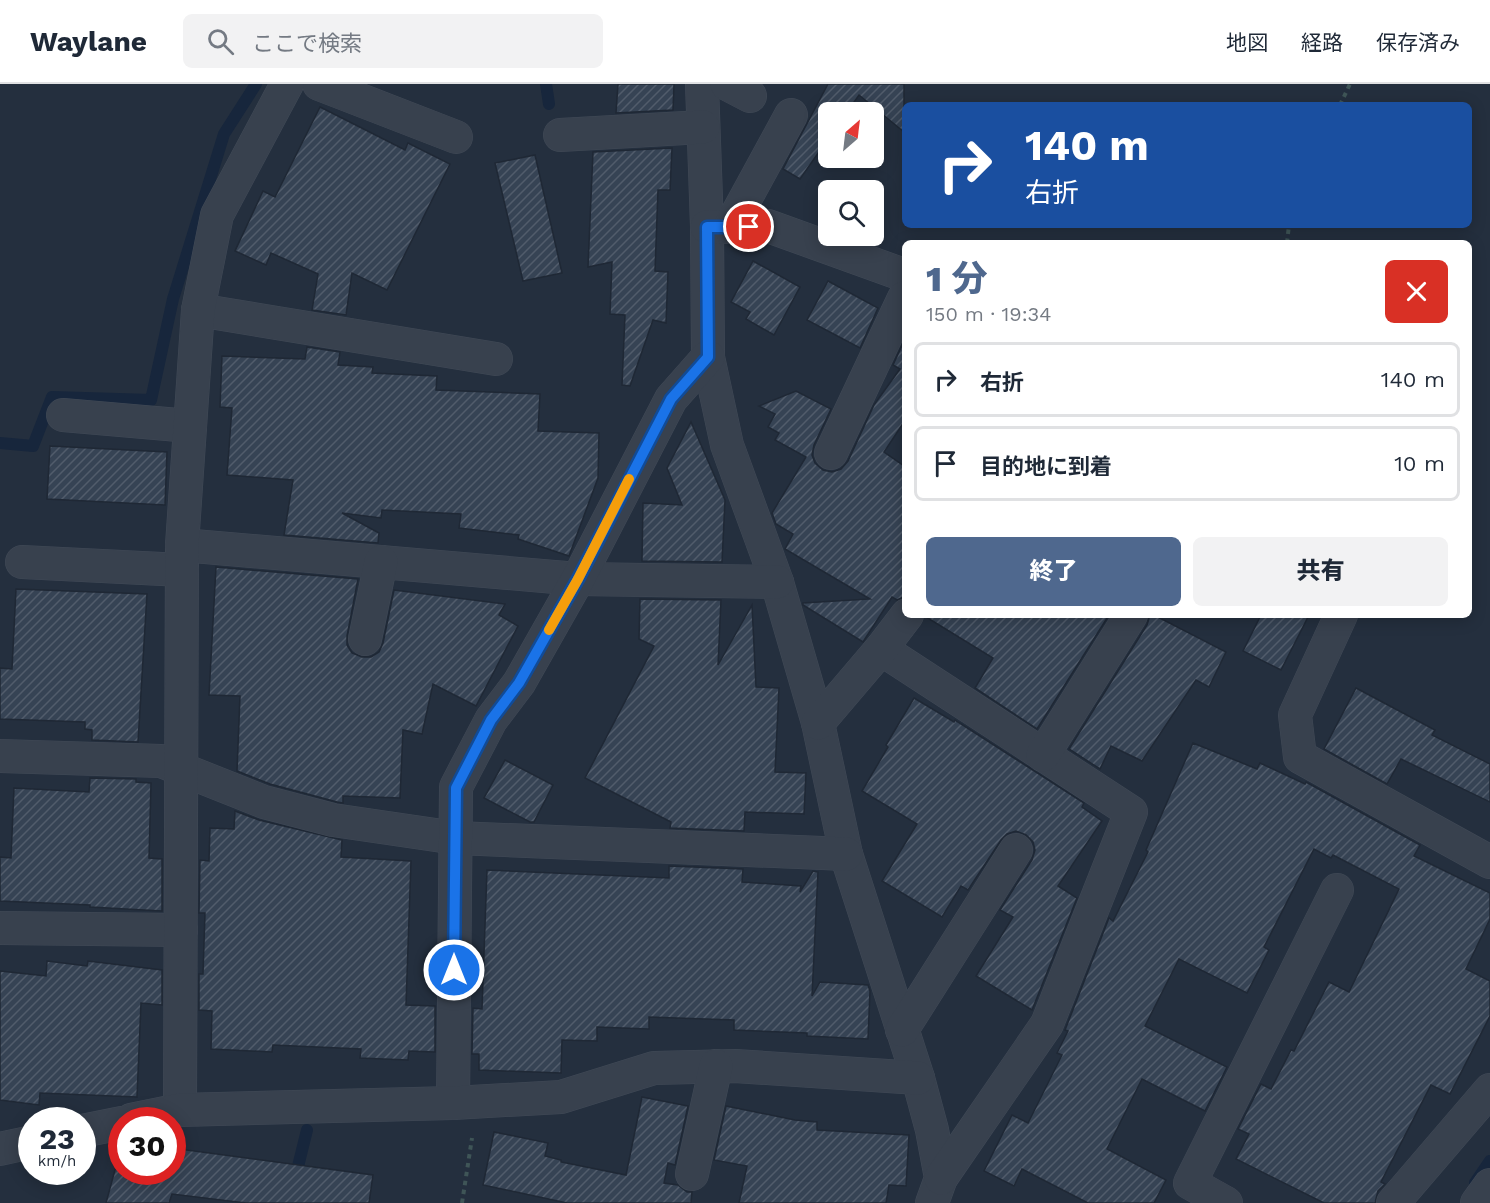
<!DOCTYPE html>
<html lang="ja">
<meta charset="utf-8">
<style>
:root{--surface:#fff;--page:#f2f2f3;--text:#1f2937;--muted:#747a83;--line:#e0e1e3;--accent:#4f688e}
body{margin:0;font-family:"Work Sans","Noto Sans JP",sans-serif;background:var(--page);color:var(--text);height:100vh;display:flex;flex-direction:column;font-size:22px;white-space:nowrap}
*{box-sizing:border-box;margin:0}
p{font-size:20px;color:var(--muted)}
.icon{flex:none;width:33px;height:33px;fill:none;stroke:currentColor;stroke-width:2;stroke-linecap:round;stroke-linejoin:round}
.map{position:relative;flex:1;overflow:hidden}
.details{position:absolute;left:902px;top:156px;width:570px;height:378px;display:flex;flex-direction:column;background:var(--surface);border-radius:9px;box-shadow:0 3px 15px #0003}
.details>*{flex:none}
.top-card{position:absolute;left:902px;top:18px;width:570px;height:126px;border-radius:9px;box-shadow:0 3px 15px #0003;background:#1a4fa0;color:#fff;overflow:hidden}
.needle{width:39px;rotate:28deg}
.fabs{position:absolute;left:818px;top:18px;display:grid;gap:12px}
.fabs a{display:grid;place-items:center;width:66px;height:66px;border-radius:9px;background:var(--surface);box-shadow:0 3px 15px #0003;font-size:30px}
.speed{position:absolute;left:18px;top:1023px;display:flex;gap:12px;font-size:30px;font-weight:700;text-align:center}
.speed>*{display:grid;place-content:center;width:78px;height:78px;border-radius:50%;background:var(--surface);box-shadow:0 3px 15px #0003;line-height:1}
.speed small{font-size:15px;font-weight:400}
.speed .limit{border:9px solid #d22;background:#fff;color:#111}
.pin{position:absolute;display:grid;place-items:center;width:51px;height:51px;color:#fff;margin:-26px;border:3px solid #fff;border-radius:50%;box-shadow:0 2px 6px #0007}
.me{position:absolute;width:66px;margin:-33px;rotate:0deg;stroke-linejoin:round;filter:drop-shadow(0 0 4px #0008)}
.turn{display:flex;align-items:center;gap:21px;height:126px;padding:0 24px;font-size:27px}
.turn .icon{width:78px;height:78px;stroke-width:2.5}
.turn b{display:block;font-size:42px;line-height:51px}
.round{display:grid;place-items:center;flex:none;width:63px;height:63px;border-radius:9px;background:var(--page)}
.head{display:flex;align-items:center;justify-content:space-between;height:102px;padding:0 24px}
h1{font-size:36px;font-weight:800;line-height:45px;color:var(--accent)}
.primary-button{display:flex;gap:12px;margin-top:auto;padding:12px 24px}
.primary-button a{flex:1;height:69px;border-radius:9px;background:var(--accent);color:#fff;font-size:24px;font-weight:800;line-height:69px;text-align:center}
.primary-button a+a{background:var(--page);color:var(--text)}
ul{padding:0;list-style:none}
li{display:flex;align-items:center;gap:18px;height:75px;margin:0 12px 9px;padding:0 12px;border:3px solid var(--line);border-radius:9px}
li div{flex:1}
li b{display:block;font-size:22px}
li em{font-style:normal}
header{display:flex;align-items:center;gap:36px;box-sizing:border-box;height:84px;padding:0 30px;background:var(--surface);border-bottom:2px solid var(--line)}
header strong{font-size:28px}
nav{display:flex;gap:33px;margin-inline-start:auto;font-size:21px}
.search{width:420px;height:54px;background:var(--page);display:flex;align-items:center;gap:15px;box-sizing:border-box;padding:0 21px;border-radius:9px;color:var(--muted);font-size:22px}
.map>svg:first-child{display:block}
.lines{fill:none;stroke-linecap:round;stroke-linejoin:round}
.stream{stroke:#17263c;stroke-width:12}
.building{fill:url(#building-hatch);stroke:#1f2835;stroke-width:1.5}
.minor-casing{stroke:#414a57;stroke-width:34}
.path{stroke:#3f5557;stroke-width:4;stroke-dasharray:4.5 4.5;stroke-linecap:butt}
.minor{stroke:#38414e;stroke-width:33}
.route-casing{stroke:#114b97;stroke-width:15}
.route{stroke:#1a73e8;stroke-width:10}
.slow{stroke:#f59e0b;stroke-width:10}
</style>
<header>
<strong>Waylane</strong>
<div class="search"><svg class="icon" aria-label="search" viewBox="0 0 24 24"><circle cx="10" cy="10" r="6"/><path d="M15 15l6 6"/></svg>ここで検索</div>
<nav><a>地図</a><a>経路</a><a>保存済み</a></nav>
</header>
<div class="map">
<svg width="1490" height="1119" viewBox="0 0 1490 1119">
<defs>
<pattern id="building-hatch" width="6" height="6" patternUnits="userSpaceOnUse" patternTransform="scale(1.5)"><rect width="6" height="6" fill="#364354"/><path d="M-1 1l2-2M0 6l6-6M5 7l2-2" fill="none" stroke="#515c6b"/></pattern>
</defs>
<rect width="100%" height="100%" fill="#242f3e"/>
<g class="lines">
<!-- stream -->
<g class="stream">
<polyline points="546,0 549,20"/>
<polyline points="0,359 33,362 52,313 151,316 173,215 224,50 256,0"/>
<polyline points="1475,1099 1490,1077"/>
<polyline points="289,1119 307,1046"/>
</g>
</g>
<!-- building -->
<g class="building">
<polygon points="618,0 674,0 673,26 616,29"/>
<polygon points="828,0 904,0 904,48 859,11 847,28 828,28 828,55 800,95 783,85"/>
<polygon points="320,23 405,66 408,59 450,80 387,206 352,189 346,231 312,226 318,190 271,169 266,181 235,167 263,107 275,113"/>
<polygon points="672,64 670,106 658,106 655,187 668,188 666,239 653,236 630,302 622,301 625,231 610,230 612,178 588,183 593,68"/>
<polygon points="535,71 562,189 523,197 495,79"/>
<polygon points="753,177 800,203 774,251 746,235 750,228 731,218"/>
<polygon points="828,197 878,224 860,264 807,236"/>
<polygon points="904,257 904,338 884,368 904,382 904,513 897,516 892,513 863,558 803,521 803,519 870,515 785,465 793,450 776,440 772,429 806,373 775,356 779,349 768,343 775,330 759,322 796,307 831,325 814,361 812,371 815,379 823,386 832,388 841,385 848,377 874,321 900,285 893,281"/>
<polygon points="307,263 340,268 338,281 373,283 372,289 437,292 436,306 540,310 538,347 599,349 598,394 569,472 518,455 519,451 459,444 461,430 382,426 381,434 342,429 379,449 378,459 284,451 293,396 227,391 232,324 220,323 222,272 305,275"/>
<polygon points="691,338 725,416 722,478 642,477 643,419 682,421 667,384"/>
<polygon points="50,362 167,368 165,421 47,415"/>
<polygon points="216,483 358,495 347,552 347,561 352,569 362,573 371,573 379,568 383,559 394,506 505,520 499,531 518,542 476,622 433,600 422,650 403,646 400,714 343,712 343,719 337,718 270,700 237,687 240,612 209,611"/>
<polygon points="16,505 147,510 138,658 92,656 92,646 85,645 85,638 0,635 0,584 12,585"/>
<polygon points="640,515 721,516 718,581 752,521 756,603 779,604 775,688 806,689 804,730 745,728 744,747 670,744 671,738 585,694 654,562 639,555"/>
<polygon points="925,531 1109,531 1037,645 975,604 993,574 926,533"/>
<polygon points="1150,531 1154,531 1226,568 1209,603 1196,596 1142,677 1111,662 1100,685 1069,665 1147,541"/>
<polygon points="1261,531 1309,531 1281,586 1243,567"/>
<polygon points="1356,604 1435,646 1432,651 1490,680 1490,718 1401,675 1387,700 1324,665"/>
<polygon points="914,614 954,638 955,636 1084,719 1082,723 1102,737 1058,802 1077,814 1032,926 976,892 1013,833 1000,826 1032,776 1035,766 1033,758 1026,751 1016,747 1007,750 1001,756 968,806 961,802 942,833 882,797 917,740 862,707 888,663 886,661"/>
<polygon points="1193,659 1257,685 1260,679 1305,700 1306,698 1420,761 1414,772 1490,809 1490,835 1466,885 1490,897 1490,932 1450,1010 1431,1001 1381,1098 1385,1100 1378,1107 1375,1119 1324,1119 1236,1075 1249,1050 1238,1045 1261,1000 1271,1005 1291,966 1294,967 1329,898 1349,908 1399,805 1333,771 1331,774 1314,765 1264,863 1269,866 1247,909 1179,875 1145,942 1227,983 1205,1027 1142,995 1107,1065 1166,1096 1154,1119 1088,1119 1022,1085 1014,1102 984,1087 1012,1031 1028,1039 1062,971 1057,969 1068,947 1065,946 1109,834 1113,837 1148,768 1146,766"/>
<polygon points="505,676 553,701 534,738 530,738 484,714"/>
<polygon points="90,694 136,695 136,698 151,699 149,774 162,775 162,827 90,823 90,821 0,817 0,773 11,774 14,704 89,708"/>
<polygon points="235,727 259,736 342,756 341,773 411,777 406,921 435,922 435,968 409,967 408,976 360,974 361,965 273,961 272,968 211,965 212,927 199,926 199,890 203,890 205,829 199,829 200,776 209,777 210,744 234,745"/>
<polygon points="669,782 743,785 742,798 801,802 800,808 813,787 818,788 812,912 820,898 868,901 870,907 868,955 807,952 807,949 734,946 734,936 649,933 649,945 597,943 597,957 562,956 561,989 479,986 479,970 472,970 473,924 482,925 487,786 669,794"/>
<polygon points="47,877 87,882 88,877 162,886 162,921 141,919 137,1013 40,1009 39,1021 0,1016 0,887 46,892"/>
<polygon points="642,1013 688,1022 675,1081 668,1079 664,1099 678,1101 687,1108 692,1108 691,1119 567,1119 483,1101 494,1048 548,1059 545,1072 561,1076 561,1078 626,1091"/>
<polygon points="726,1022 795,1036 817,1038 817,1046 909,1051 906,1102 889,1101 886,1119 739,1119 747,1082 714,1076"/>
<polygon points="122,1060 122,1088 172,1088 172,1064 373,1091 369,1119 246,1119 172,1110 169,1119 106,1119"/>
</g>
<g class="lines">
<defs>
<g id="minor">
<polyline points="319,0 456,53"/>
<polyline points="702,0 707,143 708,273 727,361 777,498 818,639 846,770 918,994 932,1046 941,1094 932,1119"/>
<polyline points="727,0 750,12"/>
<polyline points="560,51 703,43"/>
<polyline points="707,143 768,142 904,191"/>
<polyline points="730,143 791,31"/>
<polyline points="198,226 496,275"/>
<polyline points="63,331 190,342"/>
<polyline points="831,369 904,214"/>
<polyline points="182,461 578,495 777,498"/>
<polyline points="22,478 182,486"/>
<polyline points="1341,531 1295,631 1300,673 1490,778"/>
<polyline points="365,555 381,478"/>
<polyline points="881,565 1131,728 1047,940 941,1094"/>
<polyline points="818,639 881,565 907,531"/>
<polyline points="1043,671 1131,531"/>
<polyline points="0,672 161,677 264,718 333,736 456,754 846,770"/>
<polyline points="0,844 181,846"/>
<polyline points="902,946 1016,766"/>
<polyline points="453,1019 456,703 491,636 519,599 578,495 671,315 708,273"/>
<polyline points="180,1026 182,461 198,226 217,131 287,0"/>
<polyline points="131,1036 180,1026 453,1019 561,1013 654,984 735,982 918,994"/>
<polyline points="82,1047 122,1039"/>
<polyline points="0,1065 32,1058"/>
<polyline points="692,1090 716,982"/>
<polyline points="1226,1119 1190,1099 1337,806"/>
<polyline points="1393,1119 1490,1006"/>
<polyline points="1477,1119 1490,1101"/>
</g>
</defs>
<!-- minor casing -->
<use href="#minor" class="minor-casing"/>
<!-- path -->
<g class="path">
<polyline points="1340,21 1350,0"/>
<polyline points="1287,159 1289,141"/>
<polyline points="462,1119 472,1054"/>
</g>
<!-- minor -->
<use href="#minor" class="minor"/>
</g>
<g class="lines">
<defs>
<polyline id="route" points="454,886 456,704 491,636 519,599 578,495 671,315 708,273 707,143 749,143"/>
</defs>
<!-- route casing -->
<use href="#route" class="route-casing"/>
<!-- route -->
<use href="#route" class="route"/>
<!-- slow -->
<polyline class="slow" points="549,546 578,495 629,395"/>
</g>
</svg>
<div class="fabs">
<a><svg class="needle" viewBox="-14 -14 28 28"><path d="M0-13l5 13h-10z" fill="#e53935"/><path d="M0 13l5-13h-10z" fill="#747a83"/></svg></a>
<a><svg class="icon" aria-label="search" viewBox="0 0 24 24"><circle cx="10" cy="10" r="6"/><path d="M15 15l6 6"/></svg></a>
</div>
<div class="speed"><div>23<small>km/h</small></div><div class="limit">30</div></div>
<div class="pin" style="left:749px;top:143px;background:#d93025"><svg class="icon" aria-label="arrive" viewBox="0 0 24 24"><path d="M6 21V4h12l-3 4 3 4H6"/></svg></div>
<svg class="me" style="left:454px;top:886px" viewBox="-20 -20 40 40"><circle r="17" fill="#1a73e8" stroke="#fff" stroke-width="3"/><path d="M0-11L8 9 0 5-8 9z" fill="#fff"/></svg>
<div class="top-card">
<div class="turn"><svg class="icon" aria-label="right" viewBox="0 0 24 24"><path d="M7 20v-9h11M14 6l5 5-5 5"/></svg><div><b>140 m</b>右折</div></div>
</div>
<section class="details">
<div class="head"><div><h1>1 分</h1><p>150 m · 19:34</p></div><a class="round" style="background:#d93025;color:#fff"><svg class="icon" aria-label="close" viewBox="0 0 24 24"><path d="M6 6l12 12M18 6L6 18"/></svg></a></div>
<ul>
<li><svg class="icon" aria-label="right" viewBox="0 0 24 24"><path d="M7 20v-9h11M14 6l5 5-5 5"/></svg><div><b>右折</b></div><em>140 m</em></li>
<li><svg class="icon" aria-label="arrive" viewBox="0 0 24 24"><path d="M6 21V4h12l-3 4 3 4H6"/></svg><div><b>目的地に到着</b></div><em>10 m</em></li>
</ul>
<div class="primary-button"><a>終了</a><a>共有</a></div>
</section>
</div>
